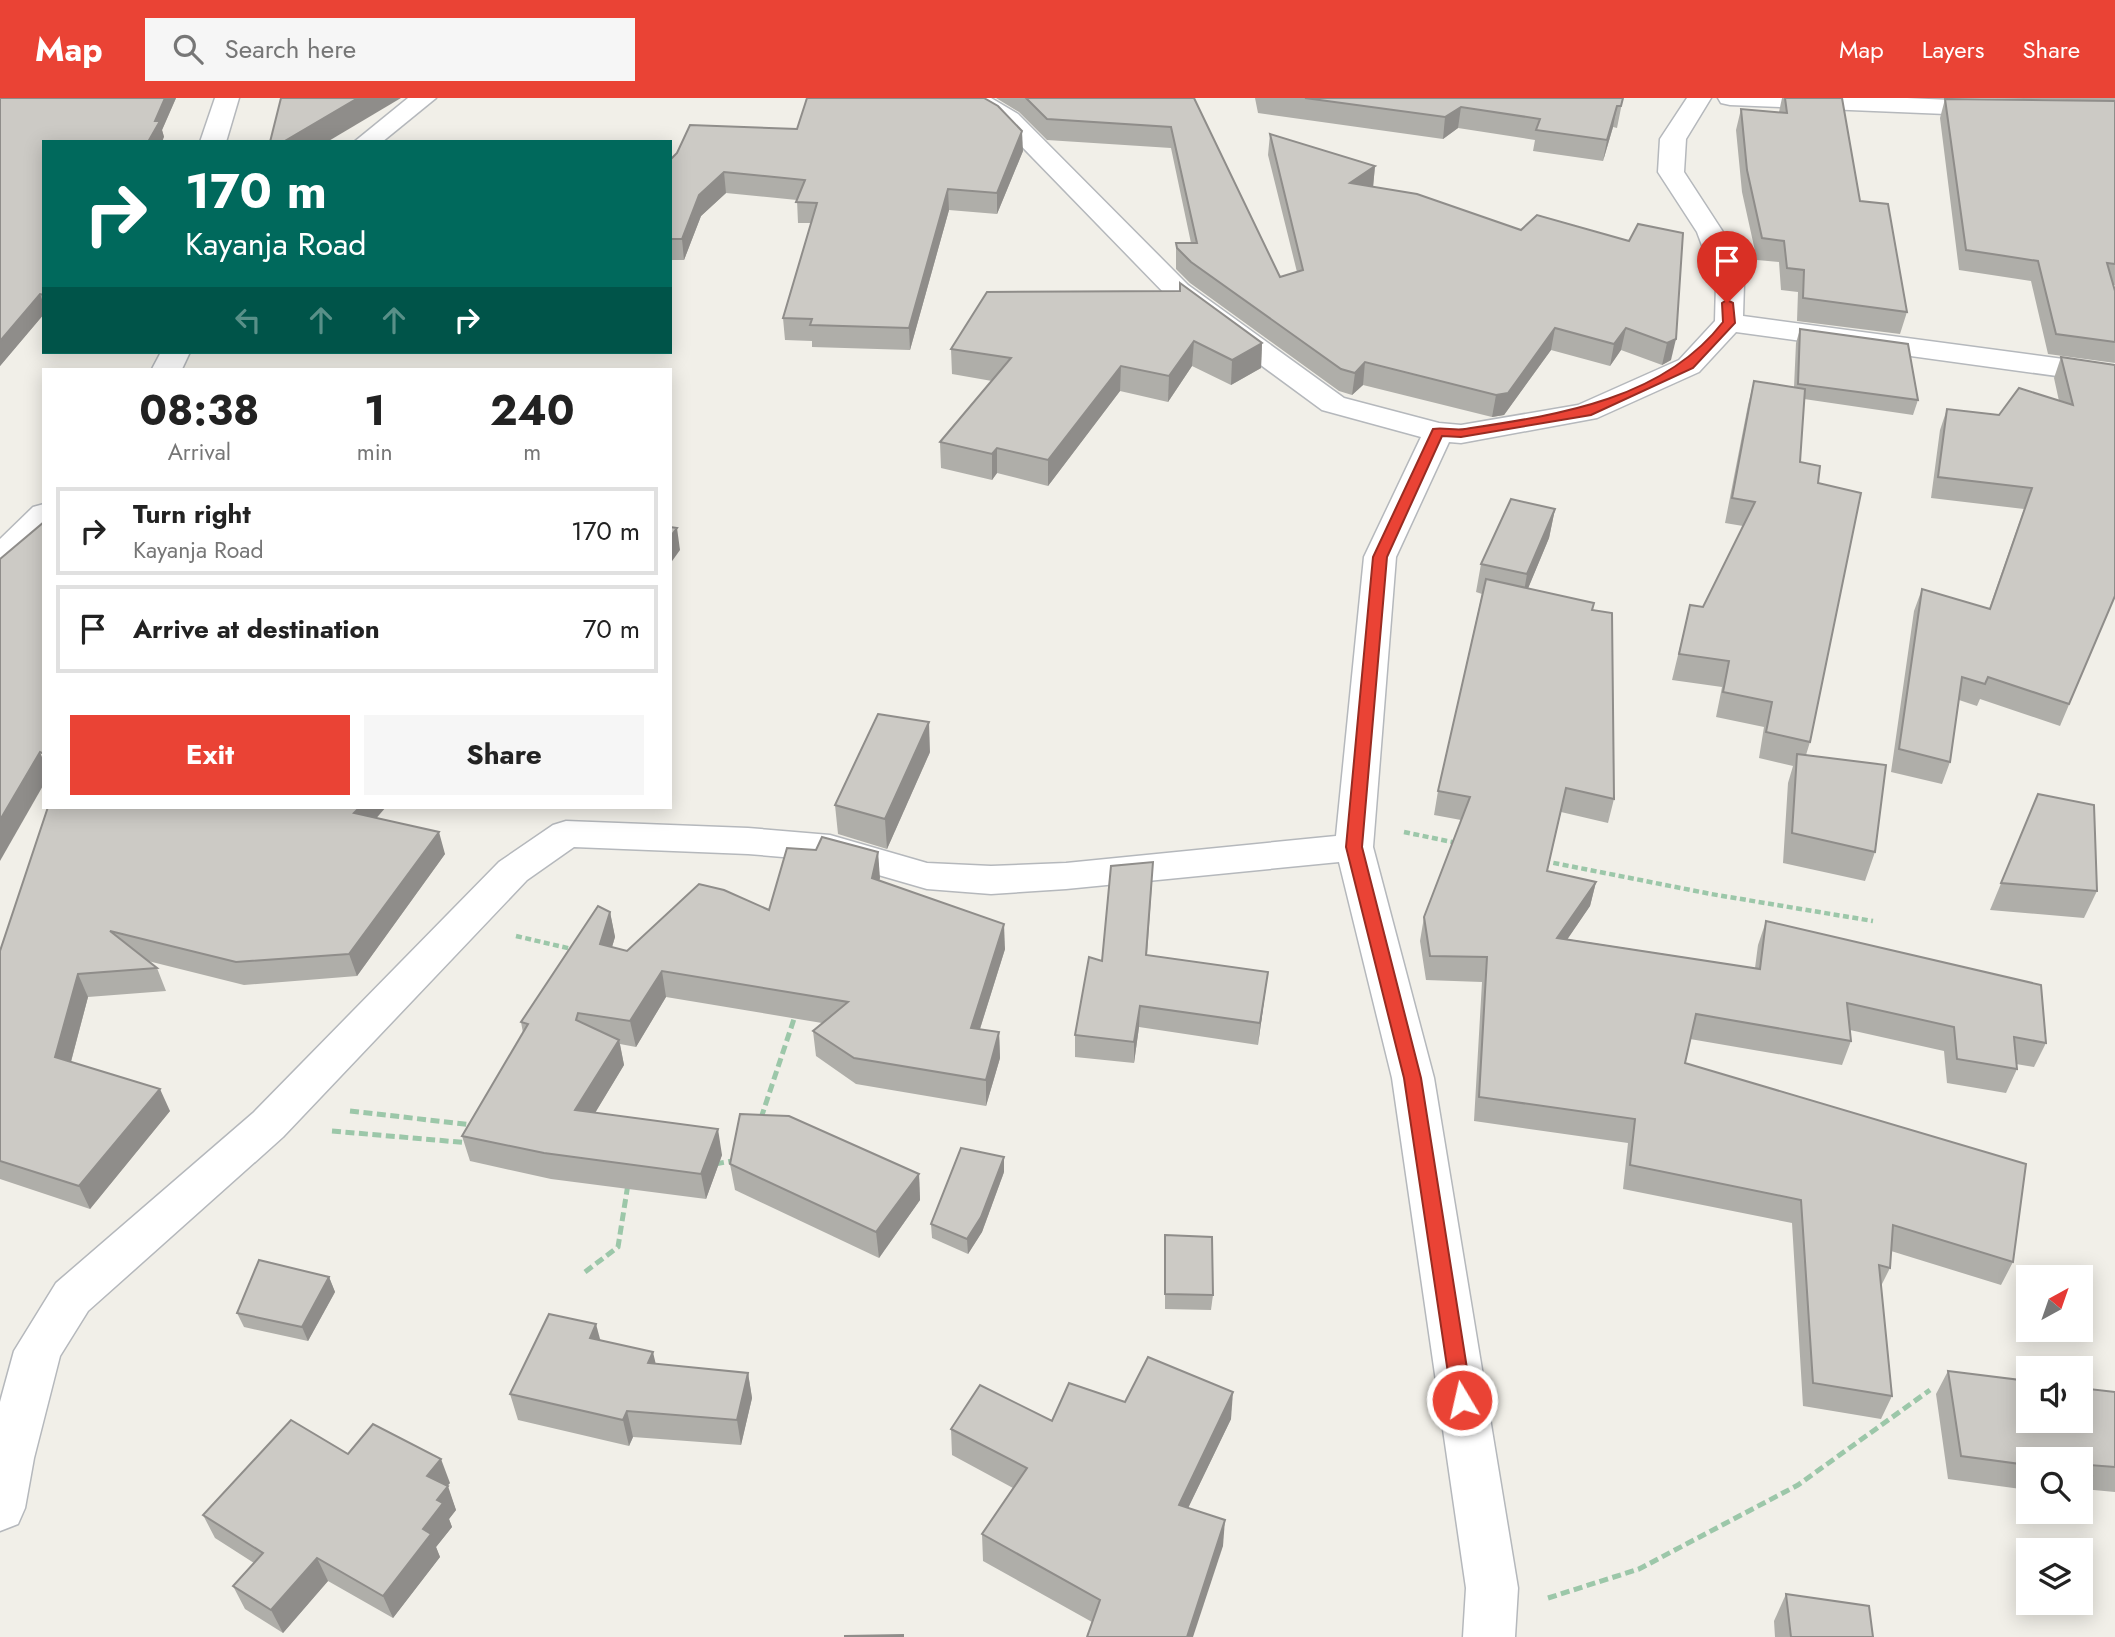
<!DOCTYPE html>
<style>
:root{--surface:#fff;--page:#f6f6f6;--text:#222;--muted:#767676;--line:#e0e0e0;--accent:#ea4335}
body{margin:0;font-family:Jost,sans-serif;background:var(--page);color:var(--text);height:100vh;display:flex;flex-direction:column;font-size:26px;white-space:nowrap}
*{box-sizing:border-box;margin:0}
p{font-size:23px;color:var(--muted)}
.icon{flex:none;width:38px;height:38px;fill:none;stroke:currentColor;stroke-width:2;stroke-linecap:round;stroke-linejoin:round}
.map{position:relative;flex:1;overflow:hidden}
.sheet{position:absolute;left:42px;top:270px;width:630px;height:441px;display:flex;flex-direction:column;background:var(--surface);border-radius:0px;box-shadow:0 4px 18px #0003}
.sheet>*{flex:none}
.guide{position:absolute;left:42px;top:42px;width:630px;height:214px;border-radius:0px;box-shadow:0 4px 18px #0003;background:#00695c;color:#fff;overflow:hidden}
.needle{width:46px;rotate:40deg}
.tools{position:absolute;left:2016px;top:1167px;display:grid;gap:14px}
.tools a{display:grid;place-items:center;width:77px;height:77px;border-radius:0px;background:var(--surface);box-shadow:0 4px 18px #0003;font-size:35px}
.pin{position:absolute;display:grid;place-items:center;width:60px;height:60px;color:#fff;margin:-72px -30px;border-radius:50% 50% 50% 0;rotate:-45deg;box-shadow:0 0 7px #0007}
.pin .icon{rotate:45deg}
.me{position:absolute;width:77px;margin:-38px;rotate:351deg;stroke-linejoin:round;filter:drop-shadow(0 0 5px #0008)}
.turn{display:flex;align-items:center;gap:24px;height:147px;padding:0 28px;font-size:32px}
.turn .icon{width:91px;height:91px;stroke-width:2.5}
.turn b{display:block;font-size:49px;line-height:60px}
.lanes{display:flex;align-items:center;height:66px;padding:0 28px;background:#0003;justify-content:center;gap:35px;direction:ltr}
.lanes .off{opacity:.35}
.eta{display:flex;justify-content:space-evenly;align-items:center;height:119px;text-align:center}
.eta b{font-size:42px;font-weight:700;line-height:49px}
.button{display:flex;gap:14px;margin-top:auto;padding:14px 28px}
.button a{flex:1;height:80px;border-radius:0px;background:var(--accent);color:#fff;font-size:28px;font-weight:700;line-height:80px;text-align:center}
.button a+a{background:var(--page);color:var(--text)}
ul{padding:0;list-style:none}
li{display:flex;align-items:center;gap:21px;height:88px;margin:0 14px 10px;padding:0 14px;border:4px solid var(--line);border-radius:0px}
li div{flex:1}
li b{display:block;font-size:26px}
li em{font-style:normal}
header{display:flex;align-items:center;gap:42px;box-sizing:border-box;height:98px;padding:0 35px;background:var(--accent);color:#fff}
header strong{font-size:33px}
nav{display:flex;gap:38px;margin-inline-start:auto;font-size:24px}
.search{width:490px;height:63px;background:var(--page);display:flex;align-items:center;gap:18px;box-sizing:border-box;padding:0 24px;border-radius:0px;color:var(--muted);font-size:26px}
.map>svg:first-child{display:block}
.lines{fill:none;stroke-linecap:round;stroke-linejoin:round}
.minor-casing{stroke:#b5b8bc;stroke-width:3}
.tertiary-casing{stroke:#b5b8bc;stroke-width:3}
.path-far1{stroke:#9cc7a9;stroke-width:4.5;stroke-dasharray:6 3.5;stroke-linecap:butt}
.path{stroke:#9cc7a9;stroke-width:5;stroke-dasharray:9 4.5;stroke-linecap:butt}
.minor{fill:#fff;fill-rule:evenodd}
.tertiary{fill:#fff;fill-rule:evenodd}
.wall{fill:#afaea9}
.shaded-wall{fill:#8f8d8a}
.building{fill:#cccac5;stroke:#8f8d8a;stroke-width:2}
.route{fill:#ea4335;stroke:#982c22;stroke-width:2}
</style>
<header>
<strong>Map</strong>
<div class="search"><svg class="icon" aria-label="search" viewBox="0 0 24 24"><circle cx="10" cy="10" r="6"/><path d="M15 15l6 6"/></svg>Search here</div>
<nav><a>Map</a><a>Layers</a><a>Share</a></nav>
</header>
<div class="map">
<svg width="2115" height="1539" viewBox="0 0 2115 1539">
<rect width="100%" height="100%" fill="#f1efe8"/>
<g class="lines">
<defs>
<g id="minor">
<polygon points="408,0 436,0 382,44 354,44"/>
<polygon points="961,0 991,0 1018,16 1188,187 1344,300 1439,325 1461,327 1578,307 1679,262 1715,223 1716,185 1697,134 1658,74 1660,41 1687,0 1711,0 1686,41 1684,74 1723,134 1744,185 1743,218 2115,268 2115,286 1736,234 1699,274 1597,320 1461,345 1449,344 1396,459 1373,749 1434,980 1518,1490 1515,1539 1463,1539 1466,1490 1392,980 1339,764 1066,791 991,796 927,791 830,763 748,756 574,749 527,782 283,1039 88,1213 60,1258 34,1360 25,1410 18,1426 0,1433 0,1304 14,1253 56,1185 253,1015 499,764 553,727 566,723 748,730 830,737 927,765 991,768 1066,765 1336,738 1364,459 1421,339 1322,312 1168,199 1000,26 964,5"/>
<polygon points="1718,0 1907,0 1994,4 2003,6 2006,11 2003,16 1994,18 1730,7 1721,5"/>
</g>
<g id="tertiary">
<polygon points="215,0 239,0 226,44 200,44"/>
<polygon points="161,254 190,254 182,271 152,271"/>
<polygon points="44,406 44,434 12,466 0,469 0,441 33,409"/>
</g>
</defs>
<!-- minor casing -->
<use href="#minor" class="minor-casing"/>
<!-- tertiary casing -->
<use href="#tertiary" class="tertiary-casing"/>
<!-- path-far1 -->
<g class="path-far1">
<polyline points="1404,734 1457,745"/>
<polyline points="1544,763 1711,796 1873,823"/>
<polyline points="516,838 576,852"/>
</g>
<!-- path -->
<g class="path">
<polyline points="350,1013 473,1027"/>
<polyline points="761,1020 796,915"/>
<polyline points="332,1033 470,1045"/>
<polyline points="715,1066 737,1062"/>
<polyline points="585,1174 618,1149 628,1086"/>
<polyline points="1548,1500 1639,1471 1798,1387 1930,1292"/>
</g>
<!-- minor -->
<use href="#minor" class="minor"/>
<!-- tertiary -->
<use href="#tertiary" class="tertiary"/>
</g>
<!-- wall -->
<g class="wall">
<polygon points="0,0 176,0 162,32 164,39 44,44 44,216 0,268"/>
<polygon points="996,0 1194,0 1280,179 1297,174 1268,57 1270,36 1375,68 1373,89 1521,132 1629,143 1638,126 1671,262 1662,267 1621,252 1610,268 1551,252 1504,317 1492,319 1363,287 1352,297 1339,293 1190,185 1176,171 1176,145 1191,145 1171,50 1047,42 1019,14"/>
<polygon points="1255,0 1623,0 1617,30 1613,29 1603,63 1533,53 1535,42 1458,30 1443,41 1258,15"/>
<polygon points="1782,0 1842,0 1860,103 1907,214 1900,236 1797,223 1798,194 1781,192 1779,164 1757,162 1742,94 1736,32 1741,11 1779,14"/>
<polygon points="1982,0 2115,0 2115,3"/>
<polygon points="1945,1 2115,3 2115,187 2113,187 2115,193 2115,265 2048,256 2031,183 1959,172 1940,20"/>
<polygon points="1023,53 997,116 949,112 910,252 812,249 812,243 785,242 783,220 811,125 798,125 797,102 726,95 701,118 684,162 670,162 670,62"/>
<polygon points="1180,185 1262,245 1261,270 1231,287 1192,268 1168,304 1120,293 1048,388 997,375 992,382 941,370 940,344 992,283 952,276 951,251 1179,193"/>
<polygon points="1800,231 1918,302 1913,317 1804,301 1800,364 1818,385 1810,644 1806,657 1875,754 1865,783 1783,765 1788,685 1793,668 1759,660 1764,629 1716,619 1722,589 1672,582 1690,507 1703,509 1743,428 1725,425 1748,307 1754,283 1794,289 1796,245"/>
<polygon points="2061,259 2115,267 2115,498 2060,628 1980,601 1977,608 1959,602 1950,664 1942,686 1891,674 1914,513 1922,491 1989,511 2024,411 1931,400 1940,332 1947,311 1999,317 2059,303 2054,280"/>
<polygon points="1555,411 1549,440 1528,490 1593,512 1614,701 1608,725 1561,714 1547,773 1596,784 1590,808 1567,841 1755,870 1758,847 1766,823 2046,945 2034,969 2016,966 2017,971 2006,995 1947,985 1944,953 1850,932 1851,943 1842,967 1690,941 1685,965 2013,1164 2001,1187 1891,1153 1890,1170 1881,1188 1892,1298 1881,1321 1803,1308 1792,1125 1623,1091 1628,1045 1474,1023 1482,884 1426,882 1420,843 1424,819 1461,722 1434,717 1438,693 1482,496 1476,494 1481,466"/>
<polygon points="930,654 887,751 838,736 835,707"/>
<polygon points="2038,696 2097,793 2084,820 1990,812"/>
<polygon points="377,720 445,756 357,878 244,887 148,863 157,870 166,893 88,899 71,964 170,1013 90,1111 0,1081 0,853"/>
<polygon points="816,752 878,754 879,783 1005,851 980,931 999,934 1000,960 986,1008 856,986 816,958 813,933 822,925 666,899 636,949 620,946 624,967 595,1015 722,1057 706,1101 551,1081 470,1063 462,1038 523,935 521,924 610,814 615,839 612,849 627,853 769,812"/>
<polygon points="1152,785 1147,857 1268,874 1258,947 1139,929 1134,965 1075,959 1075,937 1102,863"/>
<polygon points="730,1066 919,1076 920,1102 879,1160 735,1092"/>
<polygon points="1004,1074 982,1134 968,1156 932,1140 931,1126"/>
<polygon points="1165,1137 1213,1197 1211,1212 1165,1211"/>
<polygon points="329,1179 335,1194 308,1243 244,1229 237,1215"/>
<polygon points="600,1242 656,1266 748,1275 752,1300 741,1347 633,1339 629,1348 518,1322 510,1296"/>
<polygon points="1948,1273 2028,1323 2115,1294 2115,1394 2083,1391 2081,1395 2081,1362 2028,1362 2028,1392 1948,1381 1936,1296"/>
<polygon points="1125,1304 1231,1321 1188,1410 1223,1448 1092,1524 983,1463 982,1436 1013,1390 952,1357 951,1331 1052,1323"/>
<polygon points="450,1385 447,1388 456,1412 449,1421 452,1429 436,1449 440,1459 393,1520 328,1483 283,1535 245,1511 233,1488 254,1465 215,1440 203,1417"/>
<polygon points="1786,1496 1873,1539 1775,1539 1774,1523"/>
</g>
<!-- shaded-wall -->
<g class="shaded-wall">
<polygon points="165,0 176,0 162,32 164,39 162,44 148,44 155,23"/>
<polygon points="358,0 401,0 327,44 283,44"/>
<polygon points="1617,8 1613,29 1603,63 1607,42"/>
<polygon points="1461,9 1458,30 1443,41 1445,19"/>
<polygon points="1022,33 1023,53 997,116 997,95"/>
<polygon points="1375,68 1373,89 1350,85"/>
<polygon points="724,74 726,95 701,118 684,162 682,141 699,97"/>
<polygon points="948,91 949,112 910,252 909,230"/>
<polygon points="40,196 44,207 44,216 0,268 0,243"/>
<polygon points="1555,230 1551,252 1504,317 1492,319 1496,297"/>
<polygon points="1626,230 1621,252 1610,268 1614,246"/>
<polygon points="1676,241 1671,262 1662,267 1667,245"/>
<polygon points="1194,243 1192,268 1168,304 1169,278"/>
<polygon points="1262,245 1261,270 1231,287 1232,262"/>
<polygon points="1365,264 1363,287 1352,297 1355,275"/>
<polygon points="1121,268 1120,293 1048,388 1048,362"/>
<polygon points="997,350 997,375 992,382 992,356"/>
<polygon points="1555,411 1549,440 1522,505 1527,476"/>
<polygon points="677,430 680,452 670,466 670,439"/>
<polygon points="929,624 930,654 887,751 885,721"/>
<polygon points="40,654 44,664 44,686 0,763 0,722"/>
<polygon points="360,709 386,709 361,738 354,715"/>
<polygon points="439,734 445,756 357,878 349,856"/>
<polygon points="878,754 880,780 874,806 872,780"/>
<polygon points="1596,784 1590,808 1552,864 1557,840"/>
<polygon points="610,814 615,839 605,872 600,846"/>
<polygon points="1004,826 1005,851 972,956 971,930"/>
<polygon points="662,873 666,899 636,949 630,923"/>
<polygon points="1268,874 1265,895 1258,947 1260,925"/>
<polygon points="78,876 88,899 66,982 55,959"/>
<polygon points="1140,908 1139,929 1134,965 1134,944"/>
<polygon points="999,934 1000,960 986,1008 986,982"/>
<polygon points="619,942 624,967 581,1038 575,1012"/>
<polygon points="160,991 170,1013 90,1111 79,1088"/>
<polygon points="718,1031 722,1057 706,1101 701,1076"/>
<polygon points="1004,1059 1004,1074 982,1134 968,1156 967,1141"/>
<polygon points="919,1076 920,1102 879,1160 876,1134"/>
<polygon points="329,1179 335,1194 308,1243 302,1229"/>
<polygon points="596,1226 603,1252 590,1240"/>
<polygon points="653,1254 659,1280 648,1265"/>
<polygon points="748,1275 752,1300 741,1347 737,1322"/>
<polygon points="1233,1294 1231,1321 1177,1433 1179,1407"/>
<polygon points="627,1313 633,1339 629,1348 623,1322"/>
<polygon points="441,1361 450,1385 435,1401 427,1378"/>
<polygon points="448,1388 456,1412 449,1421 452,1429 436,1449 440,1459 393,1520 383,1498 423,1431 437,1402"/>
<polygon points="1225,1422 1223,1448 1193,1539 1187,1539"/>
<polygon points="317,1460 328,1483 283,1535 271,1512"/>
</g>
<!-- building -->
<g class="building">
<polygon points="0,0 165,0 155,23 160,23 148,44 44,44 44,197 40,196 0,243"/>
<polygon points="281,0 358,0 283,44 270,44"/>
<polygon points="807,0 984,0 998,8 1022,33 997,95 948,91 909,230 810,227 812,221 783,220 817,105 796,104 805,82 724,74 699,97 682,141 670,141 670,62 677,55 690,27 797,31"/>
<polygon points="1026,0 1194,0 1280,179 1303,172 1270,36 1375,68 1350,85 1417,96 1521,132 1537,117 1629,143 1638,126 1683,135 1676,241 1667,245 1626,230 1614,246 1555,230 1508,295 1496,297 1365,264 1355,275 1341,271 1191,164 1177,150 1176,145 1197,145 1171,29 1047,21"/>
<polygon points="1305,0 1623,0 1621,8 1617,8 1607,42 1536,32 1540,21 1461,9 1445,19"/>
<polygon points="1785,0 1842,0 1860,103 1888,106 1907,214 1803,200 1804,172 1787,170 1784,143 1762,140 1747,72 1741,11 1787,15"/>
<polygon points="1945,1 2115,3 2115,166 2107,165 2115,193 2115,244 2056,236 2038,163 1966,152"/>
<polygon points="1180,185 1262,245 1232,262 1194,243 1169,278 1121,268 1048,362 997,350 992,356 940,344 1011,260 951,251 987,194 1180,193"/>
<polygon points="1800,231 1908,246 1918,302 1798,286"/>
<polygon points="2061,259 2115,267 2115,498 2069,606 1988,579 1985,586 1962,579 1950,664 1899,651 1922,491 1990,511 2032,390 1938,379 1947,311 1999,317 2019,290 2073,307"/>
<polygon points="1754,283 1805,291 1800,364 1820,368 1818,385 1861,395 1810,644 1766,634 1772,604 1723,594 1729,563 1679,556 1690,507 1703,509 1755,404 1732,400"/>
<polygon points="1511,401 1555,411 1527,476 1481,466"/>
<polygon points="44,424 44,656 40,654 0,722 0,461"/>
<polygon points="670,429 677,430 670,439"/>
<polygon points="1486,481 1594,505 1592,512 1612,515 1614,701 1566,690 1547,773 1596,784 1557,840 1760,871 1766,823 2041,887 2046,945 2014,939 2017,971 1957,961 1954,929 1847,905 1851,943 1696,916 1685,965 2026,1066 2013,1164 1893,1127 1890,1170 1879,1167 1892,1298 1813,1285 1801,1102 1630,1067 1635,1021 1479,999 1487,859 1430,858 1424,819 1470,699 1438,693"/>
<polygon points="878,616 929,624 885,721 835,707"/>
<polygon points="1797,656 1886,667 1875,754 1792,735"/>
<polygon points="2038,696 2094,707 2097,793 2001,785"/>
<polygon points="48,709 360,709 354,715 439,734 349,856 236,864 110,833 157,870 78,876 55,959 160,991 79,1088 0,1063 0,853"/>
<polygon points="822,739 878,754 872,780 1004,826 971,930 999,934 986,982 854,960 813,933 848,904 662,873 630,923 578,915 576,922 619,942 575,1012 718,1031 701,1076 544,1055 462,1038 528,926 521,924 598,808 610,814 600,846 627,853 699,786 724,792 769,812 787,750 816,752"/>
<polygon points="1153,764 1146,857 1268,874 1260,925 1140,908 1134,944 1075,937 1089,859 1102,863 1111,768"/>
<polygon points="740,1016 789,1018 919,1076 876,1134 730,1066"/>
<polygon points="961,1050 1004,1059 981,1119 967,1141 931,1126"/>
<polygon points="1165,1137 1212,1139 1213,1197 1165,1196"/>
<polygon points="259,1162 329,1179 302,1229 237,1215"/>
<polygon points="549,1216 596,1226 590,1240 653,1254 648,1265 748,1275 737,1322 627,1313 623,1322 510,1296"/>
<polygon points="1148,1259 1233,1294 1179,1407 1225,1422 1187,1539 1087,1539 1100,1502 982,1436 1027,1370 951,1331 980,1287 1052,1323 1069,1285 1125,1304"/>
<polygon points="1948,1273 2028,1283 2028,1323 2081,1323 2081,1290 2115,1294 2115,1369 2090,1367 2092,1377 2081,1375 2081,1362 2028,1362 2028,1367 1961,1358"/>
<polygon points="291,1322 348,1356 373,1326 441,1361 427,1378 448,1388 437,1402 443,1405 423,1431 431,1436 383,1498 317,1460 271,1512 233,1488 263,1455 203,1417"/>
<polygon points="1786,1496 1869,1508 1873,1539 1791,1539"/>
<polygon points="903,1537 903,1539 845,1539 845,1538"/>
</g>
<!-- route -->
<path class="route" d="M1727 202 1733 205 1735 225 1693 270 1591 317 1461 339 1442 338 1387 459 1362 749 1421 980 1472 1302 1470 1308 1462 1311 1455 1308 1452 1302 1404 980 1346 749 1373 459 1433 331C1444 329 1455 333 1465 331 1557 317 1663 302 1723 224L1722 205Z"/>
</svg>
<div class="tools">
<a><svg class="needle" viewBox="-14 -14 28 28"><path d="M0-13l5 13h-10z" fill="#e53935"/><path d="M0 13l5-13h-10z" fill="#767676"/></svg></a>
<a><svg class="icon" aria-label="sound" viewBox="0 0 24 24"><path d="M4 9h4l5-4v14l-5-4H4zM17 9q2 3 0 6"/></svg></a>
<a><svg class="icon" aria-label="search" viewBox="0 0 24 24"><circle cx="10" cy="10" r="6"/><path d="M15 15l6 6"/></svg></a>
<a><svg class="icon" aria-label="layers" viewBox="0 0 24 24"><path d="M12 4l9 5-9 5-9-5zM3 14l9 5 9-5"/></svg></a>
</div>
<div class="pin" style="left:1727px;top:205px;background:#d93025"><svg class="icon" aria-label="arrive" viewBox="0 0 24 24"><path d="M6 21V4h12l-3 4 3 4H6"/></svg></div>
<svg class="me" style="left:1462px;top:1302px" viewBox="-20 -20 40 40"><circle r="17" fill="#ea4335" stroke="#fff" stroke-width="3"/><path d="M0-11L8 9 0 5-8 9z" fill="#fff"/></svg>
<div class="guide">
<div class="turn"><svg class="icon" aria-label="right" viewBox="0 0 24 24"><path d="M7 20v-9h11M14 6l5 5-5 5"/></svg><div><b>170 m</b>Kayanja Road</div></div>
<div class="lanes"><svg class="icon off" aria-label="left" viewBox="0 0 24 24"><path d="M17 20v-9H6M10 6l-5 5 5 5"/></svg><svg class="icon off" aria-label="ahead" viewBox="0 0 24 24"><path d="M12 20V5M6 11l6-6 6 6"/></svg><svg class="icon off" aria-label="ahead" viewBox="0 0 24 24"><path d="M12 20V5M6 11l6-6 6 6"/></svg><svg class="icon" aria-label="right" viewBox="0 0 24 24"><path d="M7 20v-9h11M14 6l5 5-5 5"/></svg></div>
</div>
<section class="sheet">
<div class="eta">
<div><b>08:38</b><p>Arrival</p></div>
<div><b>1</b><p>min</p></div>
<div><b>240</b><p>m</p></div>
</div>
<ul>
<li><svg class="icon" aria-label="right" viewBox="0 0 24 24"><path d="M7 20v-9h11M14 6l5 5-5 5"/></svg><div><b>Turn right</b><p>Kayanja Road</p></div><em>170 m</em></li>
<li><svg class="icon" aria-label="arrive" viewBox="0 0 24 24"><path d="M6 21V4h12l-3 4 3 4H6"/></svg><div><b>Arrive at destination</b></div><em>70 m</em></li>
</ul>
<div class="button"><a>Exit</a><a>Share</a></div>
</section>
</div>
